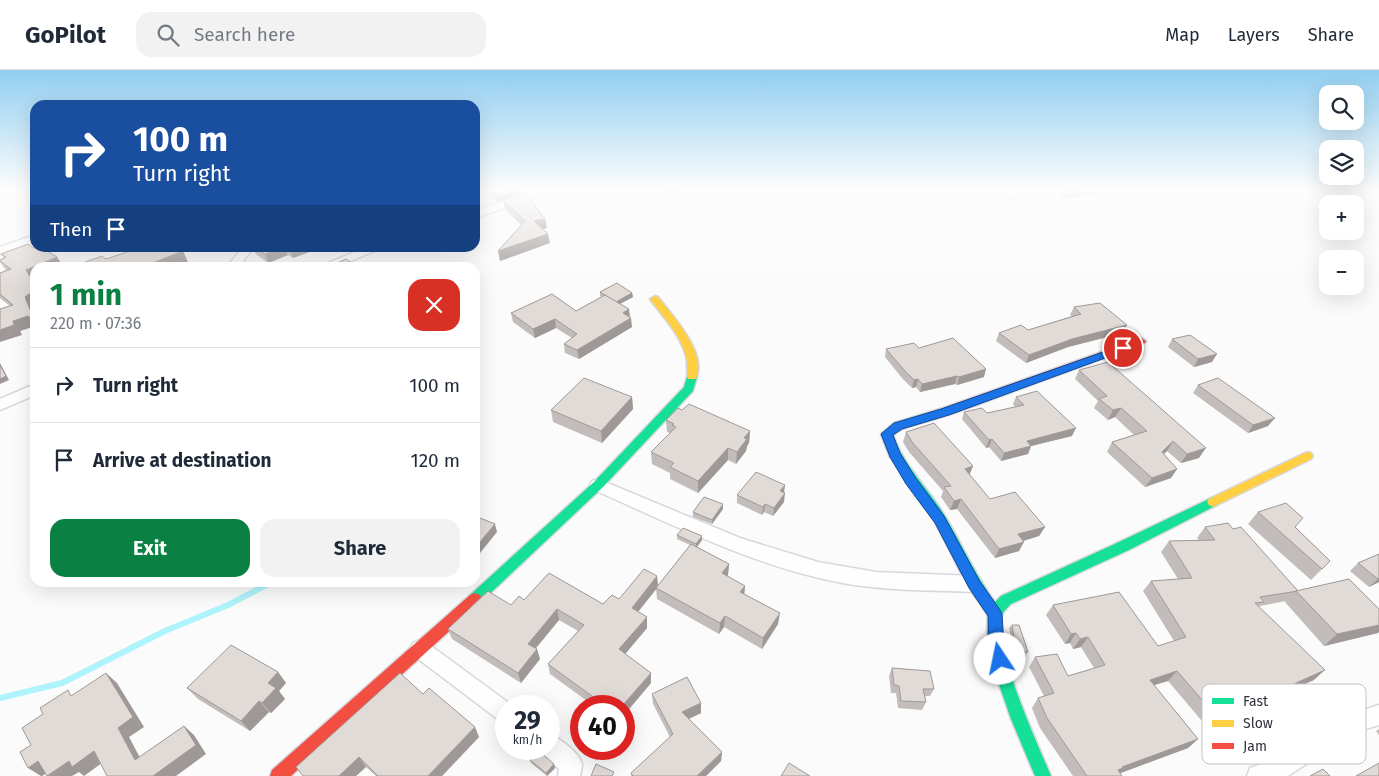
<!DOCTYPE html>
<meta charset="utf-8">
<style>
:root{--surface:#fff;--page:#f2f2f3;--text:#1f2937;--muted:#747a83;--line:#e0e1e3;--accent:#0b8043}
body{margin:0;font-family:"Fira Sans",sans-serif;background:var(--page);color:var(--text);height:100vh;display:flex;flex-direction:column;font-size:19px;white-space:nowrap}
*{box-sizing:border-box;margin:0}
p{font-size:16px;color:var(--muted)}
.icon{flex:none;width:28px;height:28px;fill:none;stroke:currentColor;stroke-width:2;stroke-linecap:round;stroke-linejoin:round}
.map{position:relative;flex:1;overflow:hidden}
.drawer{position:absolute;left:30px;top:192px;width:450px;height:325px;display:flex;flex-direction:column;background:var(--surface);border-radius:15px;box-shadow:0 5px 20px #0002}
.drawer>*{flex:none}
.banner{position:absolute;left:30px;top:30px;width:450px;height:152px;border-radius:15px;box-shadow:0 5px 20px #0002;background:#1a4fa0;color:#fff;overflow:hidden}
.tools{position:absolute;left:1319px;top:15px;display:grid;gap:10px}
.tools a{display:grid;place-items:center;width:45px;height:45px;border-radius:10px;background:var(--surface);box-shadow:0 5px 20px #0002;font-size:25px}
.speed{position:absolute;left:495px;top:625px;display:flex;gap:10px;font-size:25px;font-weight:700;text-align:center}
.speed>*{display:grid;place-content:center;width:65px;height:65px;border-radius:50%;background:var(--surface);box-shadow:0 5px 20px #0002;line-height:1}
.speed small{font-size:12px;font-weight:400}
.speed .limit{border:8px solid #d22;background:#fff;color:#111}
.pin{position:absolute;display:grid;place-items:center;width:42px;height:42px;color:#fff;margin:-21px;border:2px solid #fff;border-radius:50%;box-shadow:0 1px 5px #0007}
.me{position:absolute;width:55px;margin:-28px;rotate:349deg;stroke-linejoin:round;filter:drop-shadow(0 0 4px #0008)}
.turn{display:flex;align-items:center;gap:18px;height:105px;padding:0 20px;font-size:22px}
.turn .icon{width:65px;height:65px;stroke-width:2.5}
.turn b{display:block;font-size:35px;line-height:42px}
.then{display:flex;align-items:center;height:48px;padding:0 20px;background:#0003;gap:10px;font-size:19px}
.round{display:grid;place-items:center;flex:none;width:52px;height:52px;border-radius:15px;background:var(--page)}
.summary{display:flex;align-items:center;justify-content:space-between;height:85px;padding:0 20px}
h1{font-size:30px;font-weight:700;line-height:38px;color:var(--accent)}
.cta{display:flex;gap:10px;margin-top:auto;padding:10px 20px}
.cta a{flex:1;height:58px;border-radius:15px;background:var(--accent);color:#fff;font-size:20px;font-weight:700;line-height:58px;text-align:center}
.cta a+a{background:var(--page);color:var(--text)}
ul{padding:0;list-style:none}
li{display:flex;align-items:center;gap:15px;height:75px;padding:0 20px;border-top:1px solid var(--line)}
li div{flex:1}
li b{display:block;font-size:19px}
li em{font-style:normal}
header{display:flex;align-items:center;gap:30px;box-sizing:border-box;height:70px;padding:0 25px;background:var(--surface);border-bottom:1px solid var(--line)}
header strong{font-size:24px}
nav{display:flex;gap:28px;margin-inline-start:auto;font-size:18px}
.search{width:350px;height:45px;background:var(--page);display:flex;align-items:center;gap:12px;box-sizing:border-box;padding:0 18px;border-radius:15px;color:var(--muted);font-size:19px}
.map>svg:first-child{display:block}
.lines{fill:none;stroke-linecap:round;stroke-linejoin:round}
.stream{stroke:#aff4fc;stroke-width:6}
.street-casing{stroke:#d9d7de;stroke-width:3}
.fast-casing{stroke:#d9d7de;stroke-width:3}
.slow-casing{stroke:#d9d7de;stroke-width:3}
.jam-casing{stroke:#d9d7de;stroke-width:3}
.street{fill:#fefefe;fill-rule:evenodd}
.fast{fill:#16e098;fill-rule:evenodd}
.slow{fill:#ffcf43;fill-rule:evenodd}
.jam{fill:#f24e42;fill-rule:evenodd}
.wall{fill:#c2bcba}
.shaded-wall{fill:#9e9997}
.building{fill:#e1dbd8;stroke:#9e9997}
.route{fill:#1a73e8;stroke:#114b97}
.key{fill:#fff;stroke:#c2c1c4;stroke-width:1}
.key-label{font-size:14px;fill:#33303b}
</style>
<header>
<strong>GoPilot</strong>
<div class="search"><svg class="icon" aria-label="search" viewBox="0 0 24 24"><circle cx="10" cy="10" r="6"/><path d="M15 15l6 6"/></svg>Search here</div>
<nav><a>Map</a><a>Layers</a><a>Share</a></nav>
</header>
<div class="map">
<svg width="1379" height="706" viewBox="0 0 1379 706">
<rect width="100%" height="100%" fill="#fbfbfb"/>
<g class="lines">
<!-- stream -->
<polyline class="stream" points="0,628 62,613 165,561 228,535 272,512"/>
<defs>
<g id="street">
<polygon points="542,119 558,119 475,148 475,141"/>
<polygon points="1003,119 1014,119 1019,126 1018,128 1010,128"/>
<polygon points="35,165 35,172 0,184 0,177"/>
<polygon points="242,178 253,178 238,198 226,198"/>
<polygon points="364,178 379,178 377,180 334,198 316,198"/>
<polygon points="35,314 35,325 0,340 0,329"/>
<path d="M598 409 740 468 818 492 876 502 974 506 980 509 983 514 980 519 974 522C929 520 882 521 837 512 752 495 671 454 592 419L590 415 592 411Z"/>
<polygon points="420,570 427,573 513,636 506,636 506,653 499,650 413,585 410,579 413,573"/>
<polygon points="1379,635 1379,655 1353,663 1288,706 1247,706 1250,698 1275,689 1341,647"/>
<path d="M549 664C559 668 579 682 582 694 582 698 581 702 580 706H558L559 699 541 683 540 679H549Z"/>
</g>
<g id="fast">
<polygon points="692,304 697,307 693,321 602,418 480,533 475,535 470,533 468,529 470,525 594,412 684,317 687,307"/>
<path d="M953 335 957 336 959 339 957 342 902 359 893 365C904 396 928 418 945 446 962 474 975 505 995 532L1001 526 1119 472 1209 429 1213 427 1217 429 1219 432 1217 435 1129 480 1011 534C1008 537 1005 540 1003 543 989 569 1039 677 1051 706H1035L1011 649 995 603 987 562 988 545 969 518 935 452 890 387 881 364 894 353Z"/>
</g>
<g id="slow">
<path d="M655 226 658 227C673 246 708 284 696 309H688C686 303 688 294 686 286 680 264 663 247 650 229Z"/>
<polygon points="1307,382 1311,383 1313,386 1311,389 1217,435 1213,437 1209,435 1207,432 1209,429"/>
</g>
<g id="jam">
<polygon points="1141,268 1146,271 1145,273 957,342 949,342 947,339 949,336"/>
<polygon points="475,523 480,525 482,529 480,533 291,706 270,706 272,700 470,525"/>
</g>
</defs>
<!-- street casing -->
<use href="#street" class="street-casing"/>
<!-- fast casing -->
<use href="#fast" class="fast-casing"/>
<!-- slow casing -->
<use href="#slow" class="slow-casing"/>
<!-- jam casing -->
<use href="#jam" class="jam-casing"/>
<!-- street -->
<use href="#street" class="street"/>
<!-- fast -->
<use href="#fast" class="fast"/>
<!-- slow -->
<use href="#slow" class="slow"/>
<!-- jam -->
<use href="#jam" class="jam"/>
</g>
<!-- wall -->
<g class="wall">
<polygon points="24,119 35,119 35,126"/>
<polygon points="485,119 519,119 520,124 545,149 547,158 543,159 550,173 500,191 521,155 505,139 503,130 519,125 497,132"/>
<polygon points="663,119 694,119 668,124"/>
<polygon points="975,119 1002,119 1000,123 979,125"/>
<polygon points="1055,119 1102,119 1099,125 1064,128"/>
<polygon points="253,178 320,178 293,188 288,185 268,193 256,184"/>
<polygon points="1,184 63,196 60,198 35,198 35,208 32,209 35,213 35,234 32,236 35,243 35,256 20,261 22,265 10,236 0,228 0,203 6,200 0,192 0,190 4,188"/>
<polygon points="600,222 632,223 633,227 620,234 629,239 629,247 632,257 579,289 565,283 564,274 572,268 556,258 535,268 513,252 511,243 576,241 602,227 600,226"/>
<polygon points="1074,237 1123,263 1068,277 1026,293 996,271 999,263 1028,260 1072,246 1070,245"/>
<polygon points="1172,269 1212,292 1194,297 1168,277"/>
<polygon points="919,278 984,307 957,315 955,314 920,322 916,317 912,318 902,308 885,287 886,279"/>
<polygon points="1079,300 1199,388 1181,393 1167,381 1164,384 1177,399 1171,408 1145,417 1107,382 1112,372 1134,365 1115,347 1108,350 1094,338 1098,331 1075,309"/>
<polygon points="1198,315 1268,356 1248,363 1193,323"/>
<polygon points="632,327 633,339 602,373 553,352 551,340"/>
<polygon points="1016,327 1072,366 1031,376 1028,384 1001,391 989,377 986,378 962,349 964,342 987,343 1015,337 1013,334"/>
<polygon points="682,340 750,361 749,373 747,376 746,381 736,394 728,390 698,423 670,409 670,403 652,394 651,382 670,363 667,362 666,350"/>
<polygon points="906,362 973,396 969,405 990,429 1045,457 1039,466 1023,471 1019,481 995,488 957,439 950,440 941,427 943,421 909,382 903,372"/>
<polygon points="784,423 784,432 773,446 764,442 762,445 737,433 737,425"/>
<polygon points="723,439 712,454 693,447 693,442"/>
<polygon points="1258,442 1295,457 1330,491 1311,510 1248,454"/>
<polygon points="1205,457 1233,459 1298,520 1378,563 1324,576 1285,532 1286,531 1260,536 1259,537 1314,610 1261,633 1271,667 1229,683 1168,611 1154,615 1198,669 1188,678 1120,703 1122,706 1073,706 1040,658 1032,638 1038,628 1044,626 1029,597 1035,587 1068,606 1094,598 1081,577 1073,579 1070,573 1065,574 1046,545 1053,535 1158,576 1174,571 1143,521 1151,511 1178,509 1161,482 1169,471 1199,470 1197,468"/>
<polygon points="677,465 702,466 702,470 697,477 729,494 728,505 727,506 745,516 744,524 778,554 762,579 724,557 719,564 657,529 656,519 638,542 647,547 647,558 625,584 651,613 624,645 624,636 594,636 550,604 548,594 578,561 559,550 536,578 540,589 521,613 452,569 448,559 524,530 603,534 619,529 657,506 658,516 690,475 677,469"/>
<polygon points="1379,484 1379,512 1369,517 1350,501 1358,493"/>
<polygon points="1012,555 1028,582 1025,586 1014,585 1009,558"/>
<polygon points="892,598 934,619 930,626 925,626 926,632 922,640 898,638 896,623 891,623 889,606"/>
<polygon points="278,602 286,613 279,621 285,629 271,643 269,642 250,661 198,629 187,618"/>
<polygon points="423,624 479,667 442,706 376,706 366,697 356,706 303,706"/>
<polygon points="652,624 701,633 701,643 689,649 722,682 721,691 706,706 631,706 631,703 670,667 653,634"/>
<polygon points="1379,659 1379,665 1376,661"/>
<polygon points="530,690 554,694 555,698 547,706 531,693"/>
</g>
<!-- shaded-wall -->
<g class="shaded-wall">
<polygon points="516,119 519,119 520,124 497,132 496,126"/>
<polygon points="667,119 694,119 668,124"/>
<polygon points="699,119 719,119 699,123"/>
<polygon points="545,149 547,158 535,161 534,151"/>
<polygon points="548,164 550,173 500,191 498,181"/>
<polygon points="282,178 285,178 288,185 268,193 265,184"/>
<polygon points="296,178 320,178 293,188 290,180"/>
<polygon points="183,181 188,192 175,198 146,198 145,196"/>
<polygon points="57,187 63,196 60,198 35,198 35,208 32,209 35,213 35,215 26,200"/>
<polygon points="35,220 35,234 32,236 35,243 35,252 25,227"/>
<polygon points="632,223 633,227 616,236 616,232"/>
<polygon points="629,239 630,248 623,243"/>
<polygon points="28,246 35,256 20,261 22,265 0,272 0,260 13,251"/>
<polygon points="631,248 632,257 579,289 577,280"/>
<polygon points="555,249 556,258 535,268 533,259"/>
<polygon points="1127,255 1123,263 1068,277 1026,293 1029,285 1072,269"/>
<polygon points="1217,284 1212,292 1194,297 1198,289"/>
<polygon points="0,293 9,310 0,314"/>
<polygon points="986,299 984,307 957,315 959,307"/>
<polygon points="957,306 955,314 920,322 922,314"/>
<polygon points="918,309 916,317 912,318 914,310"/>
<polygon points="632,327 633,339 602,373 601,361"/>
<polygon points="1121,338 1115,347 1108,350 1113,340"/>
<polygon points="1275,348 1268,356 1248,363 1253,355"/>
<polygon points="1076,358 1072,366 1031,376 1028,384 1001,391 1004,383 1027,371"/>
<polygon points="750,361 749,373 747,376 746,381 736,394 737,382 744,368"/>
<polygon points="992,369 989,377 986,378 989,370"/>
<polygon points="1173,371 1167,381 1156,391 1162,382"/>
<polygon points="728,378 728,390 698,423 698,411"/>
<polygon points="1206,378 1199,388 1181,393 1187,384"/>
<polygon points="973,396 969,406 965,399"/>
<polygon points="1177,399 1171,408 1145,417 1152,408"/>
<polygon points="785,415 784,423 780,421"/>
<polygon points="785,423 784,432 773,446 774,438"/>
<polygon points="961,429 957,439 950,440 954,431"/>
<polygon points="723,434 723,439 712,454 712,450"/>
<polygon points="765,434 764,442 762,445 763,437"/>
<polygon points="495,454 497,462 476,488 475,484 475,478"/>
<polygon points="1045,457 1039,466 1013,474 1018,464"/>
<polygon points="702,466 702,470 696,478 696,474"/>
<polygon points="1024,472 1019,481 995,488 999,479"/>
<polygon points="729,494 728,505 721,515 722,503"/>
<polygon points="657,506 658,517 633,548 632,538"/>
<polygon points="1379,508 1379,512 1369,517 1378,509"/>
<polygon points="745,516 744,527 740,522"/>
<polygon points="557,539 559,550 531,584 528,574"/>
<polygon points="780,543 778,554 762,579 763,568"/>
<polygon points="725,546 724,557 719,564 720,553"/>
<polygon points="647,547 647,558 621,589 619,579"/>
<polygon points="1379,555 1379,562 1378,563 1324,576 1337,564"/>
<polygon points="1076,563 1070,573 1065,574 1071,564"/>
<polygon points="1088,567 1081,577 1073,579 1080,569"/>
<polygon points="537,579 540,589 521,613 518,603"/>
<polygon points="1325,600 1314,610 1247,639 1258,630"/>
<polygon points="1177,601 1168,611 1141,619 1150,610"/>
<polygon points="278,602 286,613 279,621 285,629 271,643 262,633 268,613"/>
<polygon points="106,603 117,613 144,657 129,667 146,699 135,690 118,658"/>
<polygon points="651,603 651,613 624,645 624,636 622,636"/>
<polygon points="259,631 269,642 250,661 241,651"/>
<polygon points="701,633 701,643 682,652 682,642"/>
<polygon points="184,656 194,665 206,684 176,706 153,706"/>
<polygon points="475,657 479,667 442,706 428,706"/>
<polygon points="1283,658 1271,667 1229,683 1240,674"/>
<polygon points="1198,669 1188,678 1118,704 1118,700 1122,697"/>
<polygon points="94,681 106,690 84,706 79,702 72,706 47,706 69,691"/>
<polygon points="722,682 721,691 706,706 697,706"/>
<polygon points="359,687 366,697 356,706 339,706"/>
<polygon points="38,691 52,700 42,706 41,706 28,698"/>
<polygon points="554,694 555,698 547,706 546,703"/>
</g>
<!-- building -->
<g class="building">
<polygon points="490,119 516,119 496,126"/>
<polygon points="1064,119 1098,119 1066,122"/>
<polygon points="525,123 545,149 534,151 548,164 498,181 525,151 503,130"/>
<polygon points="28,174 33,178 42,178 57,187 26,200 35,215 35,220 25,227 35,252 28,246 13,251 14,255 0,260 0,239 13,235 0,224 0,203 11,199 0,191 0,190 6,187 1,184"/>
<polygon points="139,178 177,178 183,181 145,196 147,198 74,198 74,196 102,186 106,189"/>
<polygon points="255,178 282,178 265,184"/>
<polygon points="286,178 296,178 290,180"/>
<polygon points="346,189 359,198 326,198"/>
<polygon points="617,213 632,223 616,232 600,222"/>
<polygon points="552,224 576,241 605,225 629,239 623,243 631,248 577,280 564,274 577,264 555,249 533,259 511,243"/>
<polygon points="1100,233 1127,255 1072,269 1029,285 999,263 1021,255 1028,260 1081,244 1074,237"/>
<polygon points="1190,265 1217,284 1198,289 1172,269"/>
<polygon points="953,268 986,299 959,307 957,306 922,314 918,309 914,310 904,300 886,279 914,273 919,278"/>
<polygon points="1108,292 1206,378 1187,384 1173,371 1162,382 1177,399 1152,408 1112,372 1147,361 1121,338 1113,340 1099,329 1107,326 1079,300"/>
<polygon points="0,295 6,306 0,309"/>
<polygon points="584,308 632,327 601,361 551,340"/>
<polygon points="1218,308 1275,348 1253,355 1198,315"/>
<polygon points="1037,321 1076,358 1027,371 1031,376 1004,383 992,369 989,370 964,342 982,338 987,343 1024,335 1016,327"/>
<polygon points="689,334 750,361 744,368 747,369 737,382 728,378 698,411 670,397 674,393 651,382 676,357 672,355 674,354 666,350 678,338 682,340"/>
<polygon points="934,353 973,396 965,399 990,429 1015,422 1045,457 1018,464 1024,472 999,479 961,429 954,431 944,417 951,416 912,372 906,362"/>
<polygon points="756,402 785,415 780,421 785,423 774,438 765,434 763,437 737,425"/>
<polygon points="704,427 723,434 712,450 693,442"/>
<polygon points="1286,433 1303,448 1295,457 1330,491 1322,499 1258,442"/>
<polygon points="475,446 495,454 475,478"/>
<polygon points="1228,453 1233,459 1241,457 1298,521 1260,527 1264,532 1255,533 1325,600 1258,630 1283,658 1240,674 1177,601 1150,610 1198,669 1122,697 1123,698 1118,700 1122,706 1087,706 1047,648 1038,628 1054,623 1035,587 1057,584 1068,606 1105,595 1088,567 1080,569 1076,563 1071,564 1053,535 1119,522 1158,576 1186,567 1151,511 1192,508 1169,471 1215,470 1205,457"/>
<polygon points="683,458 702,466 696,474 677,465"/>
<polygon points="691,474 729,494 722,503 745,516 740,522 780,543 763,568 725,546 720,553 656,518"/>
<polygon points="1379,484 1379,508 1378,509 1358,493"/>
<polygon points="644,499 657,506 632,538 647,547 619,579 651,603 622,636 601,636 594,631 596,629 548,594 584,555 557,539 528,574 537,579 518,603 448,559 488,521 511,535 519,526 524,530 549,503 603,534 612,525 619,529"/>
<polygon points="1349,509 1379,539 1379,555 1337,564 1296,521"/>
<polygon points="1012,555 1019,555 1028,582 1016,581"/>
<polygon points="231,575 278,602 268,613 276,618 262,633 259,631 241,651 187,618"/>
<polygon points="892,598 930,601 934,619 923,619 926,632 901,631 899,616 894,615"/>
<polygon points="106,603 133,647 118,658 135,690 184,656 196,675 153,706 107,706 94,681 72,697 69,691 47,706 38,691 28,698 20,682 31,675 22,658 43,644 40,638 68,620 71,626"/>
<polygon points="400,603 423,624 429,618 475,657 428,706 378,706 359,687 339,706 303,706 296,697"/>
<polygon points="687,607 701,633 682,642 722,682 697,706 633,706 631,703 673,664 652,624"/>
<polygon points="538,680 554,694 546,703 530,690"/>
<polygon points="789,693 810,706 781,706"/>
<polygon points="1379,693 1379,706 1356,706"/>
<polygon points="596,694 614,702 612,706 591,706"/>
<polygon points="1323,699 1330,706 1310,706"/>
</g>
<!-- sky -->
<linearGradient id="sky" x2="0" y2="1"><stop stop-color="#91cef0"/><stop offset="0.55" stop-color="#fdfdfd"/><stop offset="1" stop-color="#fdfdfd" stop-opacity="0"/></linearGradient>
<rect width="1379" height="218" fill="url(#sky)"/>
<!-- route -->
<polygon class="route" points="1123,275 1128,278 1127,280 949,345 902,359 893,365 900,383 915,407 944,446 979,510 1000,540 1002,544 1004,575 1008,589 1006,594 1000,596 995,594 989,575 988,546 969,518 935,453 906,414 890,387 881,364 894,353 941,339"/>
<!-- legend -->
<rect x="1202" y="614" width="164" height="80" rx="8" class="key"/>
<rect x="1212" y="628" width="22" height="6" fill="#16e098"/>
<rect x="1212" y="650" width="22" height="7" fill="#ffcf43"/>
<rect x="1212" y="673" width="22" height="6" fill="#f24e42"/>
<g class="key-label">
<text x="1243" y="636">Fast</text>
<text x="1243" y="658">Slow</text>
<text x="1243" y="681">Jam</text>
</g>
</svg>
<div class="tools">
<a><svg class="icon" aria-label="search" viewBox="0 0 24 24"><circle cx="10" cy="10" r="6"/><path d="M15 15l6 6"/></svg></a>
<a><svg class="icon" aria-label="layers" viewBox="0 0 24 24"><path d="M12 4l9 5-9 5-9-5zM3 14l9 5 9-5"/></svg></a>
<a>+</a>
<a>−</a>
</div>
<div class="speed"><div>29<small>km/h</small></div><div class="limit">40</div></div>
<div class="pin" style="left:1123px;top:278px;background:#d93025"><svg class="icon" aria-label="arrive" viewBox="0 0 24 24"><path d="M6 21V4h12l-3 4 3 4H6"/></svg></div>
<svg class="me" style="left:1000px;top:589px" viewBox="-20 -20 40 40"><circle r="19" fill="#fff"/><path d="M0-13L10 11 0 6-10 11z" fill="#1a73e8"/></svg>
<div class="banner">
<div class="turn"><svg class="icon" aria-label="right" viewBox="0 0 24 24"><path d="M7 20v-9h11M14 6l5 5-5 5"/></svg><div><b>100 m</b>Turn right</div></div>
<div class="then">Then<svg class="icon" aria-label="arrive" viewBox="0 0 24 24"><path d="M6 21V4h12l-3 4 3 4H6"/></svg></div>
</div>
<section class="drawer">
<div class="summary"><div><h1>1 min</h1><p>220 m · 07:36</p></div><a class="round" style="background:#d93025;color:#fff"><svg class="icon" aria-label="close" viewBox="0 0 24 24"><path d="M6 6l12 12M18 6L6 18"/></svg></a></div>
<ul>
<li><svg class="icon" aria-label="right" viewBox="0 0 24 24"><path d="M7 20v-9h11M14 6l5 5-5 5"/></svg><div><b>Turn right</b></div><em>100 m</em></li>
<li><svg class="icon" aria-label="arrive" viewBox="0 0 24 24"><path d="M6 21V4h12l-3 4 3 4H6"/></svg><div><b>Arrive at destination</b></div><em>120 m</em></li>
</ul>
<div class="cta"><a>Exit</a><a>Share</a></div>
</section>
</div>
